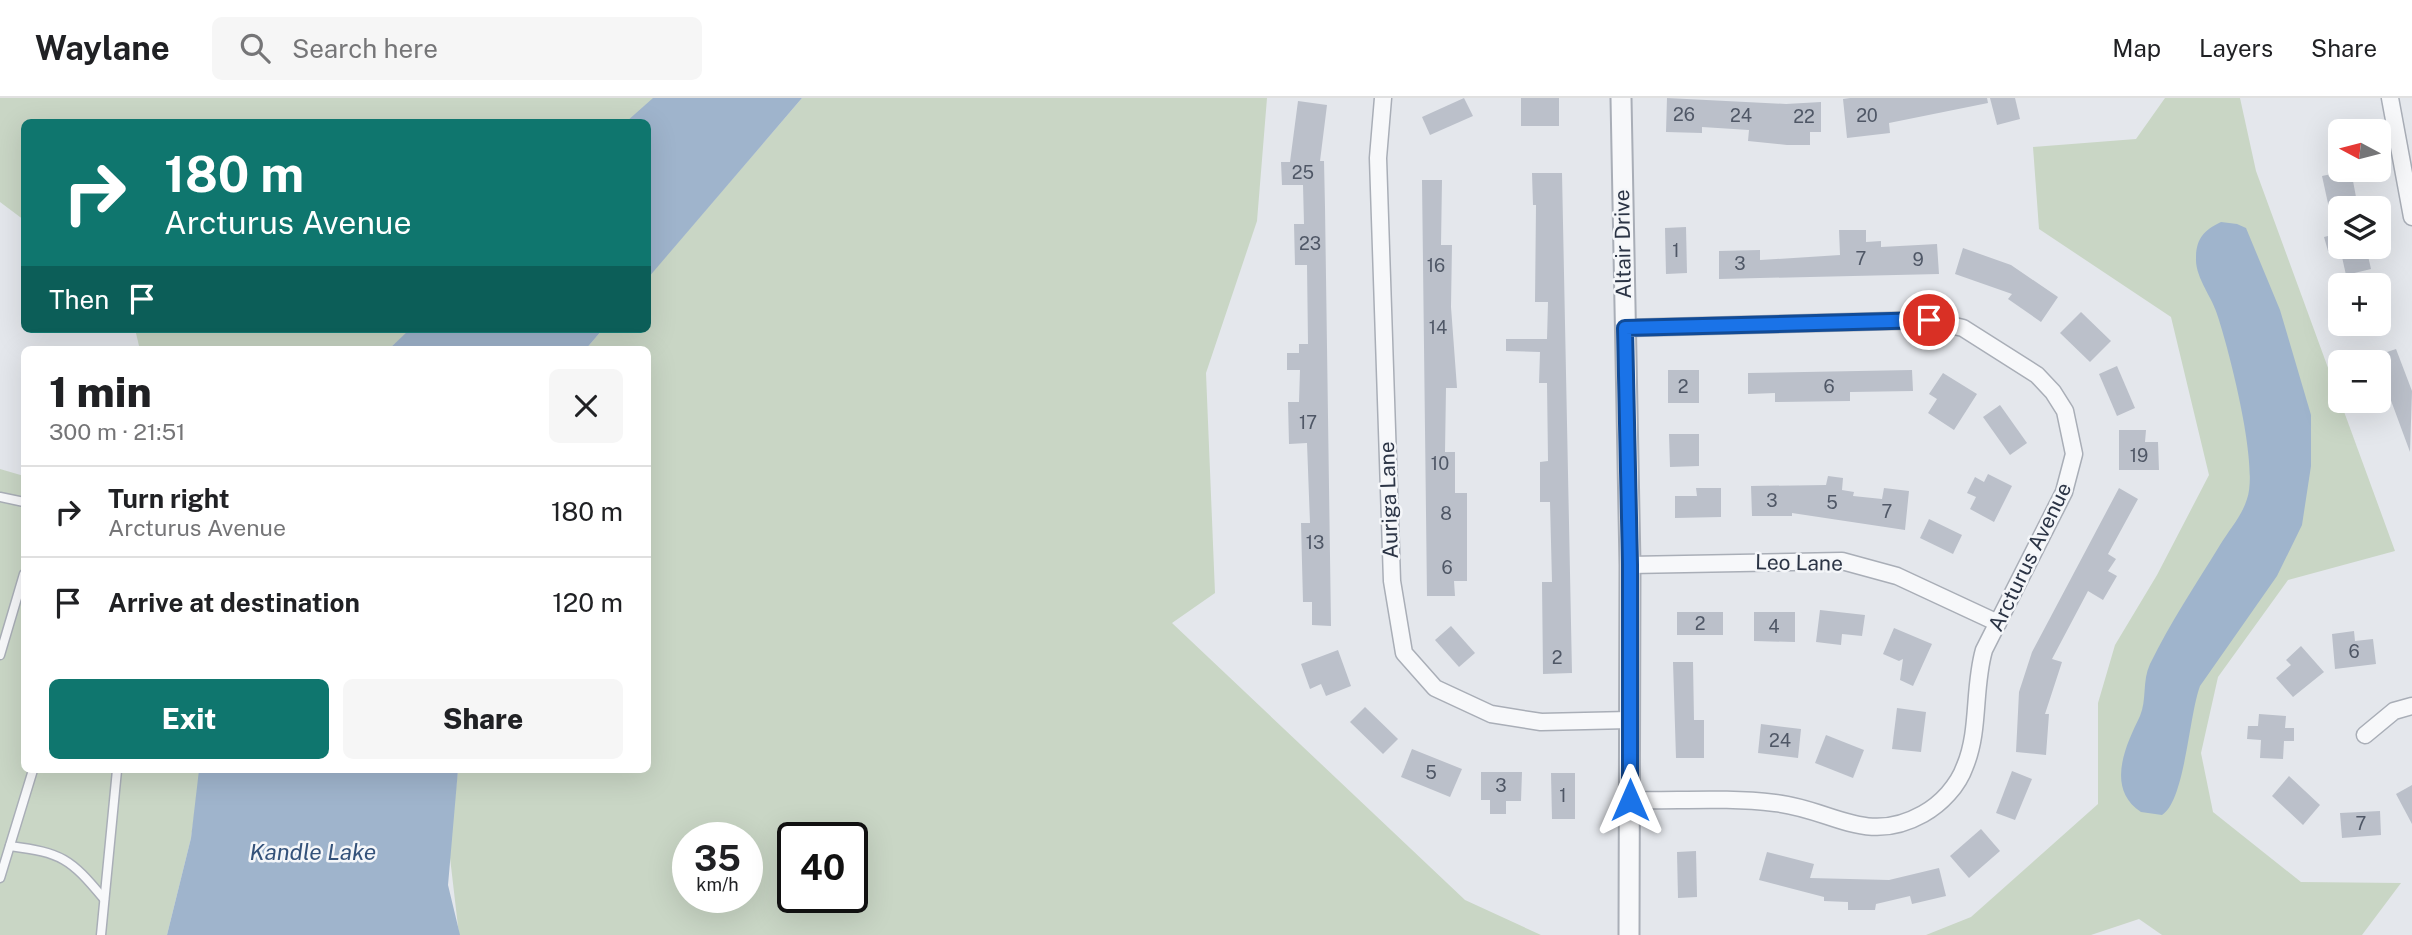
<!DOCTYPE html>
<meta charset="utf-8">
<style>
:root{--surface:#fff;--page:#f6f6f6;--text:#202124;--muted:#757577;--line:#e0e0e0;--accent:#0f766e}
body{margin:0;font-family:"Public Sans",sans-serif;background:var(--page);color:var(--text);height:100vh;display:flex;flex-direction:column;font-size:26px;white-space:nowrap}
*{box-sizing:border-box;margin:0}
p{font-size:23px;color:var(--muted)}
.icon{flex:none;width:38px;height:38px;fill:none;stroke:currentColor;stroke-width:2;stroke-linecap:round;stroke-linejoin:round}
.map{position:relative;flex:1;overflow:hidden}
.details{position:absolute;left:21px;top:248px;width:630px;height:427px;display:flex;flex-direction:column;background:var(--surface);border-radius:10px;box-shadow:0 7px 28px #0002}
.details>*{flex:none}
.hud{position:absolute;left:21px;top:21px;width:630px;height:214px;border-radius:10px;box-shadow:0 7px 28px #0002;background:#0f766e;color:#fff;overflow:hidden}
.needle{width:46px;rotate:277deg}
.tools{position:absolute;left:2328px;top:21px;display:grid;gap:14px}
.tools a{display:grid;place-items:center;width:63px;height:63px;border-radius:10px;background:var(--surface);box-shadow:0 7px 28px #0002;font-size:35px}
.speed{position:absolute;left:672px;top:724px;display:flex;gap:14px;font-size:35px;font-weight:700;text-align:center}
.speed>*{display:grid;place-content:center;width:91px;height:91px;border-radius:50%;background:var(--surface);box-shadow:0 7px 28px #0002;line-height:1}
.speed small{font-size:18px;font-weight:400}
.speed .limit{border:4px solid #111;border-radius:10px;background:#fff;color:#111}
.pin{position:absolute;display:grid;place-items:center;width:60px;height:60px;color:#fff;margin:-30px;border:4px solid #fff;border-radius:50%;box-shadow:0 2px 7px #0007}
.me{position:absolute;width:77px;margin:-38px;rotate:0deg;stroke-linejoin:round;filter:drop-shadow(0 0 5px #0008)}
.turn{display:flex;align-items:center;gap:24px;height:147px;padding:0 28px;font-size:32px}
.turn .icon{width:91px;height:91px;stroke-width:2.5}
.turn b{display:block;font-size:49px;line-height:60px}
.then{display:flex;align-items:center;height:66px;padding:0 28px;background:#0003;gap:14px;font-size:26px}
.round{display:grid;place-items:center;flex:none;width:74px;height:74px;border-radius:10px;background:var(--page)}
.summary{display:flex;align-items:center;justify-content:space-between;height:119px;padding:0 28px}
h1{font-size:42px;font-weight:800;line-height:52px}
.cta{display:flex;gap:14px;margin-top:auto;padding:14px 28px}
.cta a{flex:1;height:80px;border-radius:10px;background:var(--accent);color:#fff;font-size:28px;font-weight:800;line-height:80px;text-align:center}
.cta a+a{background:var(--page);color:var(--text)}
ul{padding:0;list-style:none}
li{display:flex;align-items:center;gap:21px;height:91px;padding:0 28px;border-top:2px solid var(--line)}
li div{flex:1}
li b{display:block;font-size:26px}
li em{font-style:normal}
header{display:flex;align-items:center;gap:42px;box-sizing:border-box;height:98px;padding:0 35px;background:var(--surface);border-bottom:2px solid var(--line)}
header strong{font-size:33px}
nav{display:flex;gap:38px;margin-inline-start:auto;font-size:24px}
.search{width:490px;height:63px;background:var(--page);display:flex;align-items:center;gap:18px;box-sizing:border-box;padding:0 24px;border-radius:10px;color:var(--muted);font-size:26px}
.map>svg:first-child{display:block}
.green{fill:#c9d6c5;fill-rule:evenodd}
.water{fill:#9fb4cc}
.building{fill:#bbc0ca}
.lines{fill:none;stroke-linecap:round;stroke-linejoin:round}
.service-casing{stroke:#a9aeb7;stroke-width:11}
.minor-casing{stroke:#a9aeb7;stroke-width:19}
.tertiary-casing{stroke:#a9aeb7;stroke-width:23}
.service{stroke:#f7f8fa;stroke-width:8}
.minor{stroke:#f7f8fa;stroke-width:16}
.tertiary{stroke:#f7f8fa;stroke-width:19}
.route-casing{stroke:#114b97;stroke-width:18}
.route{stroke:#1a73e8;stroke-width:12}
.labels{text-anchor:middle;stroke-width:5;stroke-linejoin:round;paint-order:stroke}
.number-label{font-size:18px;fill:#4f5766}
.street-label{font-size:21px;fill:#2b3445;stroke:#f4f6f9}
.water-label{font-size:23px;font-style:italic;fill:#34527a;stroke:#f4f6f9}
</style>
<header>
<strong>Waylane</strong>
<div class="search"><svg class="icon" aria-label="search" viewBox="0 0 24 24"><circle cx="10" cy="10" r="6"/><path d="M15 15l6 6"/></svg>Search here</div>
<nav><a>Map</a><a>Layers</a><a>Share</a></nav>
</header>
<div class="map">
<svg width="2412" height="837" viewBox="0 0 2412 837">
<rect width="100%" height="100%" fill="#e4e7ec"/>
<!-- green -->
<g class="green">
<polygon points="0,0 655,0 629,24 24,24 24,122 0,104"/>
<path d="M802 0H1267L1257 123 1206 275 1215 495 1172 525 1465 802 1541 837H459L449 751 458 672H648V252H585L603 231H648V179ZM688 740H747V800H688ZM793 740H852V800H793Z"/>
<polygon points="2165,0 2240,0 2256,73 2395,453 2288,482 2218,579 2201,655 2213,714 2301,784 2401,785 2362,837 2162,837 2139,821 2091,837 1926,837 1971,819 2098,706 2098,605 2115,547 2157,477 2209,377 2171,219 2039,131 2033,49 2136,41"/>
<polygon points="135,231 411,231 388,252 140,252"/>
<polygon points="0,371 24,378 24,672 201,672 191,740 167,837 0,837"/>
</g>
<!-- water -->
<g class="water">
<polygon points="653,0 802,0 648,180 648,24 626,24"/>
<path d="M2221 124 2237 126 2246 130 2280 212 2311 317V368L2302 427 2277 478 2200 588C2189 617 2185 703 2162 717L2141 714C2105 690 2126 647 2140 618 2147 602 2142 583 2150 566 2170 525 2196 486 2220 447 2229 432 2242 418 2247 401 2259 368 2230 256 2218 219 2213 200 2195 180 2196 160 2196 141 2204 132 2221 124Z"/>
<polygon points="410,231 603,231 585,252 388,252"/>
<polygon points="199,672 458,672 448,787 460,837 167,837 191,740"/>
</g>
<!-- building -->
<g class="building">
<polygon points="1464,0 1473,18 1430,37 1422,19"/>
<rect x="1521" y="0" width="38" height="28"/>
<polygon points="1667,0 1786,6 1821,4 1821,34 1810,34 1810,47 1787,47 1748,43 1749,32 1702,29 1702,35 1666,34"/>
<polygon points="1850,0 1987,0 1988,5 1889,25 1890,35 1847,40 1843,1"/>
<polygon points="1990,0 2015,0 2020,21 1997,27"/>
<polygon points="1298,3 1327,7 1320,63 1324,63 1325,109 1331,528 1312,527 1312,504 1303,504 1301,425 1310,425 1307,345 1289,346 1288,304 1299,304 1300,272 1287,272 1287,255 1299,255 1299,246 1308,246 1307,167 1295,167 1294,126 1304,126 1303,87 1282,87 1281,64 1290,64"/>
<polygon points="2351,72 2358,110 2329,110 2322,78"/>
<polygon points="1532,75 1562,75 1572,575 1543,576 1542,484 1552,484 1550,404 1540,404 1540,364 1548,363 1547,285 1539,285 1540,254 1506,253 1506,241 1547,241 1548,204 1535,204 1536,107 1533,107"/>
<polygon points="1422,82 1442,82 1441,147 1452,147 1451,209 1457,290 1446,290 1445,354 1455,354 1455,395 1467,395 1467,483 1454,483 1455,498 1427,498"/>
<polygon points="1686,129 1687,175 1666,176 1665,130"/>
<polygon points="1839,132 1866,132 1866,144 1881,143 1881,149 1937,146 1939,176 1719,181 1719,153 1760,152 1760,162 1840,157"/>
<polygon points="2340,135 2340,149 2366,149 2371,171 2346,177 2340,150 2328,153 2324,139"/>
<polygon points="1963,150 2011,167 2058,199 2041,224 2008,201 2012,196 1955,176"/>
<polygon points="2081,214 2111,243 2090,264 2060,235"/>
<polygon points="2396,251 2412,293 2410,354 2386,289 2378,292 2378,257"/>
<polygon points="2117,268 2135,310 2117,318 2099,276"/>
<rect x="1668" y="272" width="31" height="33"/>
<polygon points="1912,272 1913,293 1850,294 1850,303 1775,304 1775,295 1748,296 1748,275"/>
<polygon points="1943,275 1977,296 1954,332 1928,315 1937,301 1929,296"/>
<polygon points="2000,307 2027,345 2010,357 1983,319"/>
<polygon points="2119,332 2146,332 2145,344 2158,344 2159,372 2119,372"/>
<polygon points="1669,336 1699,336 1699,368 1670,369"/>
<polygon points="1988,376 2012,388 1994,424 1970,411 1976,399 1967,395 1975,379 1984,384"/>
<polygon points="1828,378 1843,380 1842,392 1854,394 1853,398 1882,401 1884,390 1909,393 1905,432 1792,415 1792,418 1752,418 1751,388 1826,387"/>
<polygon points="1696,390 1721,390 1721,419 1675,420 1675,398 1697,398"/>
<polygon points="2119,390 2138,401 2108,456 2116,461 2108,473 2117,478 2103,502 2088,493 2052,561 2062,564 2045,616 2049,616 2046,657 2016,654 2019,594 2032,554"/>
<polygon points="1929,421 1962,437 1953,456 1920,440"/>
<polygon points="1820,512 1865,517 1862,538 1842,536 1841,547 1816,544"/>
<rect x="1677" y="514" width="46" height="23"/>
<polygon points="1754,514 1795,514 1795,544 1754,543"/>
<polygon points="1451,528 1475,555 1459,569 1435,542"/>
<polygon points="1894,530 1932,546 1913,588 1900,582 1903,561 1899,563 1883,556"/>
<polygon points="2354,533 2355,543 2373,541 2376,566 2335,571 2332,536"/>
<polygon points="2301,548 2324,574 2293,599 2276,580 2291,567 2286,562"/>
<polygon points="1338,552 1351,588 1326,598 1321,586 1310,591 1301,566"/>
<polygon points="1673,564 1693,564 1694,622 1704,622 1704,660 1676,660"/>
<polygon points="1365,609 1398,641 1383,656 1350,624"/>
<polygon points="1897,610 1926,614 1921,654 1892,651"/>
<polygon points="2259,616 2286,618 2285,630 2294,630 2294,643 2284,643 2283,661 2260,660 2261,642 2247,641 2248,628 2258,628"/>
<polygon points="1761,626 1801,631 1798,660 1758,655"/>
<polygon points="1826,637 1864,652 1853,680 1815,665"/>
<polygon points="1412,651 1462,671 1450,699 1401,679"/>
<polygon points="2012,673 2032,681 2015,722 1996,715"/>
<polygon points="1481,674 1522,674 1521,703 1506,703 1506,716 1490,716 1490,702 1481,702"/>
<polygon points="1551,675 1575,675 1575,721 1552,721"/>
<polygon points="2289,678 2320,707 2303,727 2272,698"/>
<polygon points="2412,687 2412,726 2396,696"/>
<polygon points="2380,713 2381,737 2342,740 2340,715"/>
<polygon points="1981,731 2000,753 1969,780 1950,758"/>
<polygon points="1696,753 1697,799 1678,800 1677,754"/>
<polygon points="1767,754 1814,766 1810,780 1889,782 1939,770 1946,798 1912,806 1910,798 1876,806 1875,812 1848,812 1848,804 1824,803 1824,799 1759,782"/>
</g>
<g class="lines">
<defs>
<g id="service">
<polyline points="0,399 24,404"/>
<polyline points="0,557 24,476"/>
<path d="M10 748C62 755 70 760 104 801"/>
<polyline points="0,780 33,672"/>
<polyline points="101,837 117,672"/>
</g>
<g id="minor">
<polyline points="1383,0 1378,60 1392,483 1404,555 1435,590 1491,616 1541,624 1629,622"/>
<polyline points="2390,0 2412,119"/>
<path d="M1625 230 1929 222 1963 230 2037 277 2053 294 2065 313 2074 356 2064 394 1984 552C1973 590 1980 632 1965 668 1958 688 1941 706 1923 716 1866 748 1832 711 1775 705 1727 699 1678 703 1630 702"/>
<polyline points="1630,467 1842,463 1897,478 1998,525"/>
<polyline points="2365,637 2394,613 2412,608"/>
</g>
<polyline id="tertiary" points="1621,0 1630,467 1629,837"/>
</defs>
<!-- service casing -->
<use href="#service" class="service-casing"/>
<!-- minor casing -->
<use href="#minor" class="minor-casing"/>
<!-- tertiary casing -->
<use href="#tertiary" class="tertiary-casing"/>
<!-- service -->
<use href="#service" class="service"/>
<!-- minor -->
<use href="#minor" class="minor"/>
<!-- tertiary -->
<use href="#tertiary" class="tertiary"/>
</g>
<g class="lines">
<defs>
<polyline id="route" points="1630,702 1630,467 1625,230 1929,222"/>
</defs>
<!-- route casing -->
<use href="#route" class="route-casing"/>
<!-- route -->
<use href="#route" class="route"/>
</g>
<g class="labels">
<!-- number labels -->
<g class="number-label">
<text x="1684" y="23">26</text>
<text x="1741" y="24">24</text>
<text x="1867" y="24">20</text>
<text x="1804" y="25">22</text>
<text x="1303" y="81">25</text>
<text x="1310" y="152">23</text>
<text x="1676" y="159">1</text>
<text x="1861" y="167">7</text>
<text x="1918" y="168">9</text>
<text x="1740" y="172">3</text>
<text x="1436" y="174">16</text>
<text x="1438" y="236">14</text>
<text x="1683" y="295">2</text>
<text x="1829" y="295">6</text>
<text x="1308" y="331">17</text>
<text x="2139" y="364">19</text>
<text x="1440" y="372">10</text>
<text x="1772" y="409">3</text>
<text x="1832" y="411">5</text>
<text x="1887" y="420">7</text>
<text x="1446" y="422">8</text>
<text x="1315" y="451">13</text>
<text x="1447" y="476">6</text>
<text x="1700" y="532">2</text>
<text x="1774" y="535">4</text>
<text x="2354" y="560">6</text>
<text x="1557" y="566">2</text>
<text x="1780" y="649">24</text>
<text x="1431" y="681">5</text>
<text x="1501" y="694">3</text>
<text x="1563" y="704">1</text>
<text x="2361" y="732">7</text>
</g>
<!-- street labels -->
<g class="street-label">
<text transform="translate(1623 146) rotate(-91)" y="7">Altair Drive</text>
<text transform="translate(1389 402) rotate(-92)" y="7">Auriga Lane</text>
<text transform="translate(2030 459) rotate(-64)" y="7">Arcturus Avenue</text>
<text transform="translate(1799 465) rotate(1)" y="7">Leo Lane</text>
</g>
<!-- water labels -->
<g class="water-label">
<text x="313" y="762">Kandle Lake</text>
</g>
</g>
</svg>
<div class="tools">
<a><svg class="needle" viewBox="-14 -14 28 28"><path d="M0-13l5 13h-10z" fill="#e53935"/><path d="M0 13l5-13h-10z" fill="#757577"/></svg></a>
<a><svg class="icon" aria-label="layers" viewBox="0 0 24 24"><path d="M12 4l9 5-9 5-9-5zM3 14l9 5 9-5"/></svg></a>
<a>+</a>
<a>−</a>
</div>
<div class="speed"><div>35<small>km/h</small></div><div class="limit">40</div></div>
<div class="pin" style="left:1929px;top:222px;background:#d93025"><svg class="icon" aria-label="arrive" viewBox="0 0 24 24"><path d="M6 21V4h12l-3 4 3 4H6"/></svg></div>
<svg class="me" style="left:1630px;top:702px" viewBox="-20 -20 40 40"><path d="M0-17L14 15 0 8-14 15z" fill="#1a73e8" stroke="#fff" stroke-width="4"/></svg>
<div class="hud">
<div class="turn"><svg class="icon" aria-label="right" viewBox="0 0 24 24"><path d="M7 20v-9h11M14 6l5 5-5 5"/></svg><div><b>180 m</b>Arcturus Avenue</div></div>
<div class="then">Then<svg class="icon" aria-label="arrive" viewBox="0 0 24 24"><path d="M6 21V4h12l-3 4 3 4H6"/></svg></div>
</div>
<section class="details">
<div class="summary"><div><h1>1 min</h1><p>300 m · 21:51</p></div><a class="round"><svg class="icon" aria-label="close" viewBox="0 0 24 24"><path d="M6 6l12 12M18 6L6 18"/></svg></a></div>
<ul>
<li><svg class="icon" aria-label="right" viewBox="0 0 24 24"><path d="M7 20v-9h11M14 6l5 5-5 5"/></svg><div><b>Turn right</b><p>Arcturus Avenue</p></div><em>180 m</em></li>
<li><svg class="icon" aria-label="arrive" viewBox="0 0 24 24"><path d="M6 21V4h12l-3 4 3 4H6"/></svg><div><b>Arrive at destination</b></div><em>120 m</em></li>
</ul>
<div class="cta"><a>Exit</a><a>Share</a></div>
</section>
</div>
